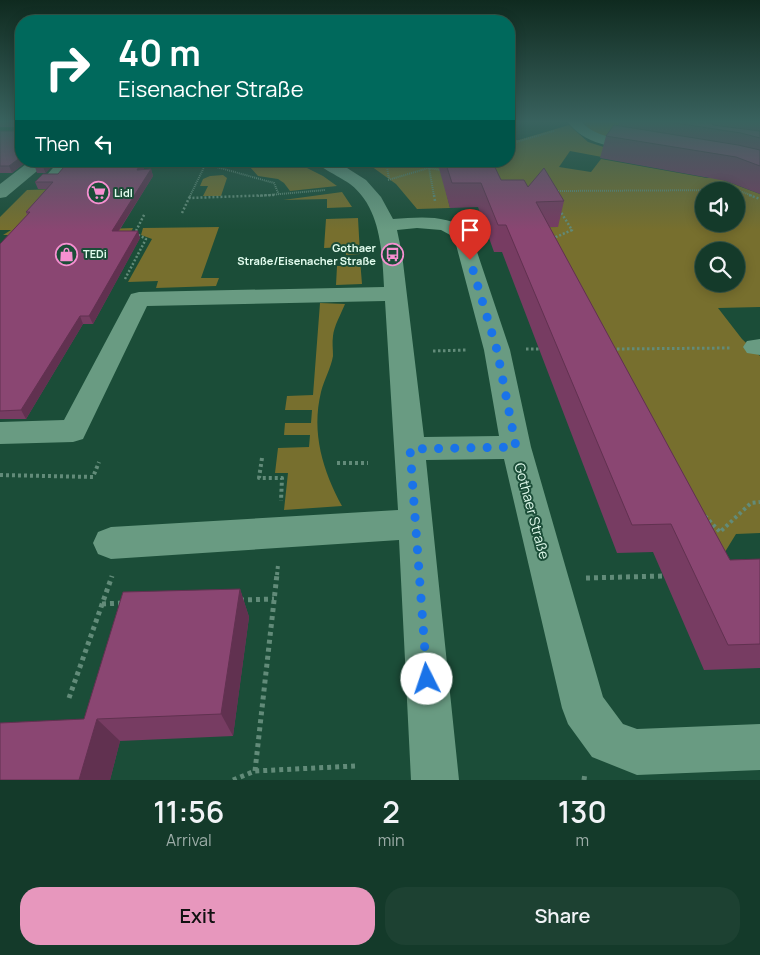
<!DOCTYPE html>
<meta charset="utf-8">
<style>
:root{--surface:#143a2a;--page:#1d4132;--text:#f1f3f6;--muted:#9dada8;--line:#335447;--accent:#e797bd}
body{margin:0;font-family:Manrope,sans-serif;background:var(--page);color:var(--text);height:100vh;display:flex;flex-direction:column;font-size:19px;white-space:nowrap}
*{box-sizing:border-box;margin:0}
p{font-size:16px;color:var(--muted)}
.icon{flex:none;width:28px;height:28px;fill:none;stroke:currentColor;stroke-width:2;stroke-linecap:round;stroke-linejoin:round}
.map{position:relative;height:780px;overflow:hidden}
.details{display:flex;flex-direction:column;background:var(--surface);flex:1}
.details>*{flex:none}
.top-card{position:absolute;left:15px;top:15px;width:500px;height:152px;border-radius:20px;box-shadow:0 2px 12px #0003,0 0 0 1px var(--line);background:#00695c;color:#fff;overflow:hidden}
.fabs{position:absolute;left:695px;top:182px;display:grid;gap:10px}
.fabs a{display:grid;place-items:center;width:50px;height:50px;border-radius:50%;background:var(--surface);box-shadow:0 2px 12px #0003,0 0 0 1px var(--line);font-size:25px}
.pin{position:absolute;display:grid;place-items:center;width:42px;height:42px;color:#fff;margin:-51px -21px;border-radius:50% 50% 50% 0;rotate:-45deg;box-shadow:0 0 5px #0007}
.pin .icon{rotate:45deg}
.me{position:absolute;width:55px;margin:-28px;rotate:356deg;stroke-linejoin:round;filter:drop-shadow(0 0 4px #0008)}
.turn{display:flex;align-items:center;gap:18px;height:105px;padding:0 20px;font-size:22px}
.turn .icon{width:65px;height:65px;stroke-width:2.5}
.turn b{display:block;font-size:35px;line-height:42px}
.then{display:flex;align-items:center;height:48px;padding:0 20px;background:#0003;gap:10px;font-size:19px}
.eta{display:flex;justify-content:space-evenly;align-items:center;height:85px;text-align:center}
.eta b{font-size:30px;font-weight:600;line-height:35px}
.primary-button{display:flex;gap:10px;margin-top:auto;padding:10px 20px}
.primary-button a{flex:1;height:58px;border-radius:20px;background:var(--accent);color:#111;font-size:20px;font-weight:600;line-height:58px;text-align:center}
.primary-button a+a{background:var(--page);color:var(--text)}
.map>svg:first-child{display:block}
.green{fill:#776f2e;fill-rule:evenodd}
.lines{fill:none;stroke-linecap:round;stroke-linejoin:round}
.path-far4{stroke:#628b79;stroke-width:2;stroke-dasharray:1 1;stroke-linecap:butt}
.path-far3{stroke:#628b79;stroke-width:2.5;stroke-dasharray:2 2;stroke-linecap:butt}
.path-far2{stroke:#628b79;stroke-width:3;stroke-dasharray:2.5 2.5;stroke-linecap:butt}
.path-far1{stroke:#628b79;stroke-width:4;stroke-dasharray:3 3;stroke-linecap:butt}
.path{stroke:#628b79;stroke-width:5;stroke-dasharray:4 4;stroke-linecap:butt}
.minor{fill:#699b82;fill-rule:evenodd}
.wall{fill:#773c62}
.shaded-wall{fill:#613150}
.building{fill:#8a4672;stroke:#613150}
.route{stroke:#1a73e8;stroke-width:9;stroke-dasharray:0 16.2}
.labels{text-anchor:middle;stroke-width:4;stroke-linejoin:round;paint-order:stroke}
.far-poi-label{font-size:11px;font-weight:bold;fill:#e2fcee;stroke:#1b4d38;text-anchor:start}
.street-label{font-size:14px;fill:#e2fcee;stroke:#1b4d38}
</style>
<div class="map">
<svg width="760" height="780" viewBox="0 0 760 780">
<rect width="100%" height="100%" fill="#1b4d38"/>
<!-- green -->
<g class="green">
<polygon points="582,121 760,121 612,140 592,132"/>
<path d="M569 125 588 142 607 148 602 157 570 151 559 167 591 172 601 159 707 178 715 177 760 194V307L718 308 742 339 760 356V533L736 534 720 560 507 228 558 227 445 187 450 208 417 209 396 184 364 161H509V140H519ZM704 191H736V224H704ZM704 251H736V284H704Z"/>
<polygon points="226,161 293,161 323,176 337,186 290,191 284,183 278,179 258,176 250,167"/>
<polygon points="223,175 227,178 221,196 203,196 208,186 200,186 203,179 210,176"/>
<polygon points="56,189 104,229 133,228 129,236 3,235 11,230 0,230 0,217 27,190"/>
<polygon points="342,192 352,207 327,208 327,199 283,200"/>
<polygon points="358,218 360,254 346,255 346,247 324,248 326,219"/>
<polygon points="219,227 201,278 219,278 216,286 156,288 158,281 128,282 152,239 141,235 143,228"/>
<polygon points="347,259 360,259 362,284 336,285 337,266 347,266"/>
<path d="M320 303 345 304C341 314 334 326 333 336 332 343 333 349 333 356 331 368 324 380 321 392 311 433 323 471 342 506L284 510 288 473H275L278 448 309 447 310 435H284L285 423H311L312 410H285L287 396 313 395Z"/>
</g>
<g class="lines">
<!-- path-far4 -->
<g class="path-far4">
<polyline points="509,139 516,142"/>
<polyline points="509,144 554,131"/>
<polyline points="386,161 389,179"/>
<polyline points="206,164 274,183 279,195"/>
<polyline points="388,180 442,164"/>
<polyline points="556,191 737,190 753,196"/>
<polyline points="190,196 207,161"/>
<polyline points="258,196 325,190"/>
<polyline points="434,196 429,168 441,170"/>
</g>
<!-- path-far3 -->
<g class="path-far3">
<polyline points="434,195 435,201"/>
<polyline points="749,195 760,199"/>
<polyline points="189,198 191,195"/>
<polyline points="182,213 189,198 274,195"/>
<polyline points="554,241 556,237 572,230 559,209"/>
<polyline points="125,279 146,239 135,233 145,213"/>
</g>
<!-- path-far2 -->
<g class="path-far2">
<polyline points="526,349 542,349"/>
<polyline points="612,349 730,348"/>
<polyline points="433,351 467,350"/>
</g>
<!-- path-far1 -->
<g class="path-far1">
<polyline points="262,458 259,478 282,478 281,501"/>
<polyline points="337,463 368,463"/>
<polyline points="0,475 93,477 99,462"/>
<polyline points="705,516 720,532 751,503 760,502"/>
<polyline points="277,575 278,565"/>
</g>
<!-- path -->
<g class="path">
<polyline points="586,578 663,576"/>
<polyline points="240,600 274,599"/>
<polyline points="102,604 123,603"/>
<polyline points="69,698 112,576"/>
<polyline points="255,771 277,574"/>
<polyline points="233,780 255,771 355,766"/>
<polyline points="584,780 585,773"/>
</g>
<!-- minor -->
<g class="minor">
<path d="M567 121H581C597 140 624 138 646 144L648 147 646 150 641 151C614 147 584 145 567 121Z"/>
<polygon points="30,161 49,161 6,197 0,198 0,184"/>
<polygon points="59,161 76,161 59,180 47,180 45,177"/>
<path d="M314 161H336L366 180 381 197 393 219C420 217 447 214 470 231L510 350 531 447 603 697 623 724 637 729 760 724V770L637 775 592 757 568 724 562 708 504 459 426 460 459 780H411L399 540 111 559 98 554 93 543 98 532 111 527 398 510 385 301 147 306 83 439 73 442 0 444V422L64 420 131 294 139 292 384 287C382 251 381 208 350 184 342 178 319 167 314 161ZM417 228 441 230 454 237 484 350 499 436 424 437 402 254 397 230Z"/>
<polygon points="760,339 760,355 747,353 743,347 747,341"/>
</g>
</g>
<!-- wall -->
<g class="wall">
<polygon points="0,121 21,121 21,161 27,161 12,173 0,173 0,131 20,131 20,127 0,127"/>
<polygon points="619,121 760,121 760,194 726,181 600,158 606,136 618,126"/>
<polygon points="41,161 46,173 37,173 35,167"/>
<polygon points="69,161 149,161 143,170 151,169 153,176 119,231 140,238 93,324 83,324 26,419 0,419 0,244 27,215 26,212 47,189 38,189 35,182 58,174"/>
<polygon points="437,161 492,161 501,180 528,187 564,201 558,227 549,227 730,560 760,559 760,668 704,670 653,552 617,553 502,252 494,252 478,207 450,208"/>
<polygon points="240,589 249,617 233,736 120,741 110,780 0,780 84,719"/>
</g>
<!-- shaded-wall -->
<g class="shaded-wall">
<polygon points="21,157 21,161 27,161 12,173 9,166"/>
<polygon points="48,161 57,161 46,173 43,167"/>
<polygon points="142,161 149,161 139,176 137,170"/>
<polygon points="151,169 153,176 114,238 112,231"/>
<polygon points="138,231 140,238 93,324 89,316"/>
<polygon points="80,316 83,324 26,419 21,410"/>
<polygon points="240,589 249,617 233,736 221,714"/>
<polygon points="97,719 120,741 110,780 79,780"/>
</g>
<!-- building -->
<g class="building">
<polygon points="20,121 21,121 21,157 9,166 0,166 0,131 20,131"/>
<polygon points="662,121 711,121 713,125 760,131 760,138 741,133"/>
<polygon points="614,125 738,145 760,150 760,166 736,157 606,136"/>
<polygon points="41,161 48,161 43,167 35,167"/>
<polygon points="69,161 142,161 137,170 151,169 112,231 138,231 89,316 80,316 21,410 0,411 0,244 30,212 26,212 53,182 35,182 43,174 58,174"/>
<polygon points="445,161 492,161 501,180 524,180 528,187 544,168 564,201 536,202 730,560 760,559 760,644 728,645 671,524 632,525 506,225 498,225 481,183 452,183"/>
<polygon points="240,589 221,714 97,719 79,780 0,780 0,723 84,719 123,592"/>
</g>
<!-- sky -->
<linearGradient id="sky" x2="0" y2="1"><stop stop-color="#0f2a1f"/><stop offset="0.53" stop-color="#39625e"/><stop offset="1" stop-color="#39625e" stop-opacity="0"/></linearGradient>
<rect width="760" height="230" fill="url(#sky)"/>
<g class="lines">
<!-- route -->
<polyline class="route" points="427,679 410,449 516,447 497,350 470,260"/>
</g>
<!-- icons -->
<defs>
<symbol id="supermarket-ring" viewBox="-11 -11 22 22"><circle r="9.5" fill="#1b4d38" stroke="#f690d1" stroke-width="1.5"/><path d="M-6-5.5h2.5l.6 2H6L4.5 2H-2.5L-4.4-4H-6ZM-1.5 3.2a1.3 1.3 0 1 0 .1 0ZM3 3.2a1.3 1.3 0 1 0 .1 0Z" fill="#f690d1"/></symbol>
<symbol id="shop-ring" viewBox="-11 -11 22 22"><circle r="9.5" fill="#1b4d38" stroke="#f690d1" stroke-width="1.5"/><path d="M-5-2.5h2.3a2.7 3.5 0 0 1 5.4 0H5L5.5 6h-11ZM-1.5-2.5h3a1.5 2.3 0 0 0-3 0Z" fill="#f690d1"/></symbol>
<symbol id="bus-ring" viewBox="-11 -11 22 22"><circle r="9.5" fill="#1b4d38" stroke="#f690d1" stroke-width="1.5"/><path d="M-5-6H5V4H4V6H2V4H-2V6H-4V4H-5ZM-3.5-4V0h7V-4ZM-3.5 1.2v1.5H-2V1.2ZM2 1.2v1.5H3.5V1.2Z" fill="#f690d1"/></symbol>
</defs>
<g fill-rule="evenodd">
<use href="#supermarket-ring" x="86" y="180" width="25" height="25"/>
<use href="#shop-ring" x="54" y="242" width="25" height="25"/>
<use href="#bus-ring" x="380" y="242" width="25" height="25"/>
</g>
<g class="labels">
<!-- far-poi labels -->
<g class="far-poi-label">
<text x="114" y="197">Lidl</text>
<text x="376" y="252" text-anchor="end">Gothaer<tspan x="376" dy="13">Straße/Eisenacher Straße</tspan></text>
<text x="83" y="258">TEDi</text>
</g>
<!-- street labels -->
<g class="street-label">
<text transform="translate(532 511) rotate(75)" y="5">Gothaer Straße</text>
</g>
</g>
</svg>
<div class="fabs">
<a><svg class="icon" aria-label="sound" viewBox="0 0 24 24"><path d="M4 9h4l5-4v14l-5-4H4zM17 9q2 3 0 6"/></svg></a>
<a><svg class="icon" aria-label="search" viewBox="0 0 24 24"><circle cx="10" cy="10" r="6"/><path d="M15 15l6 6"/></svg></a>
</div>
<div class="pin" style="left:470px;top:260px;background:#d93025"><svg class="icon" aria-label="arrive" viewBox="0 0 24 24"><path d="M6 21V4h12l-3 4 3 4H6"/></svg></div>
<svg class="me" style="left:427px;top:679px" viewBox="-20 -20 40 40"><circle r="19" fill="#fff"/><path d="M0-13L10 11 0 6-10 11z" fill="#1a73e8"/></svg>
<div class="top-card">
<div class="turn"><svg class="icon" aria-label="right" viewBox="0 0 24 24"><path d="M7 20v-9h11M14 6l5 5-5 5"/></svg><div><b>40 m</b>Eisenacher Straße</div></div>
<div class="then">Then<svg class="icon" aria-label="left" viewBox="0 0 24 24"><path d="M17 20v-9H6M10 6l-5 5 5 5"/></svg></div>
</div>
</div>
<section class="details">
<div class="eta">
<div><b>11:56</b><p>Arrival</p></div>
<div><b>2</b><p>min</p></div>
<div><b>130</b><p>m</p></div>
</div>
<div class="primary-button"><a>Exit</a><a>Share</a></div>
</section>
